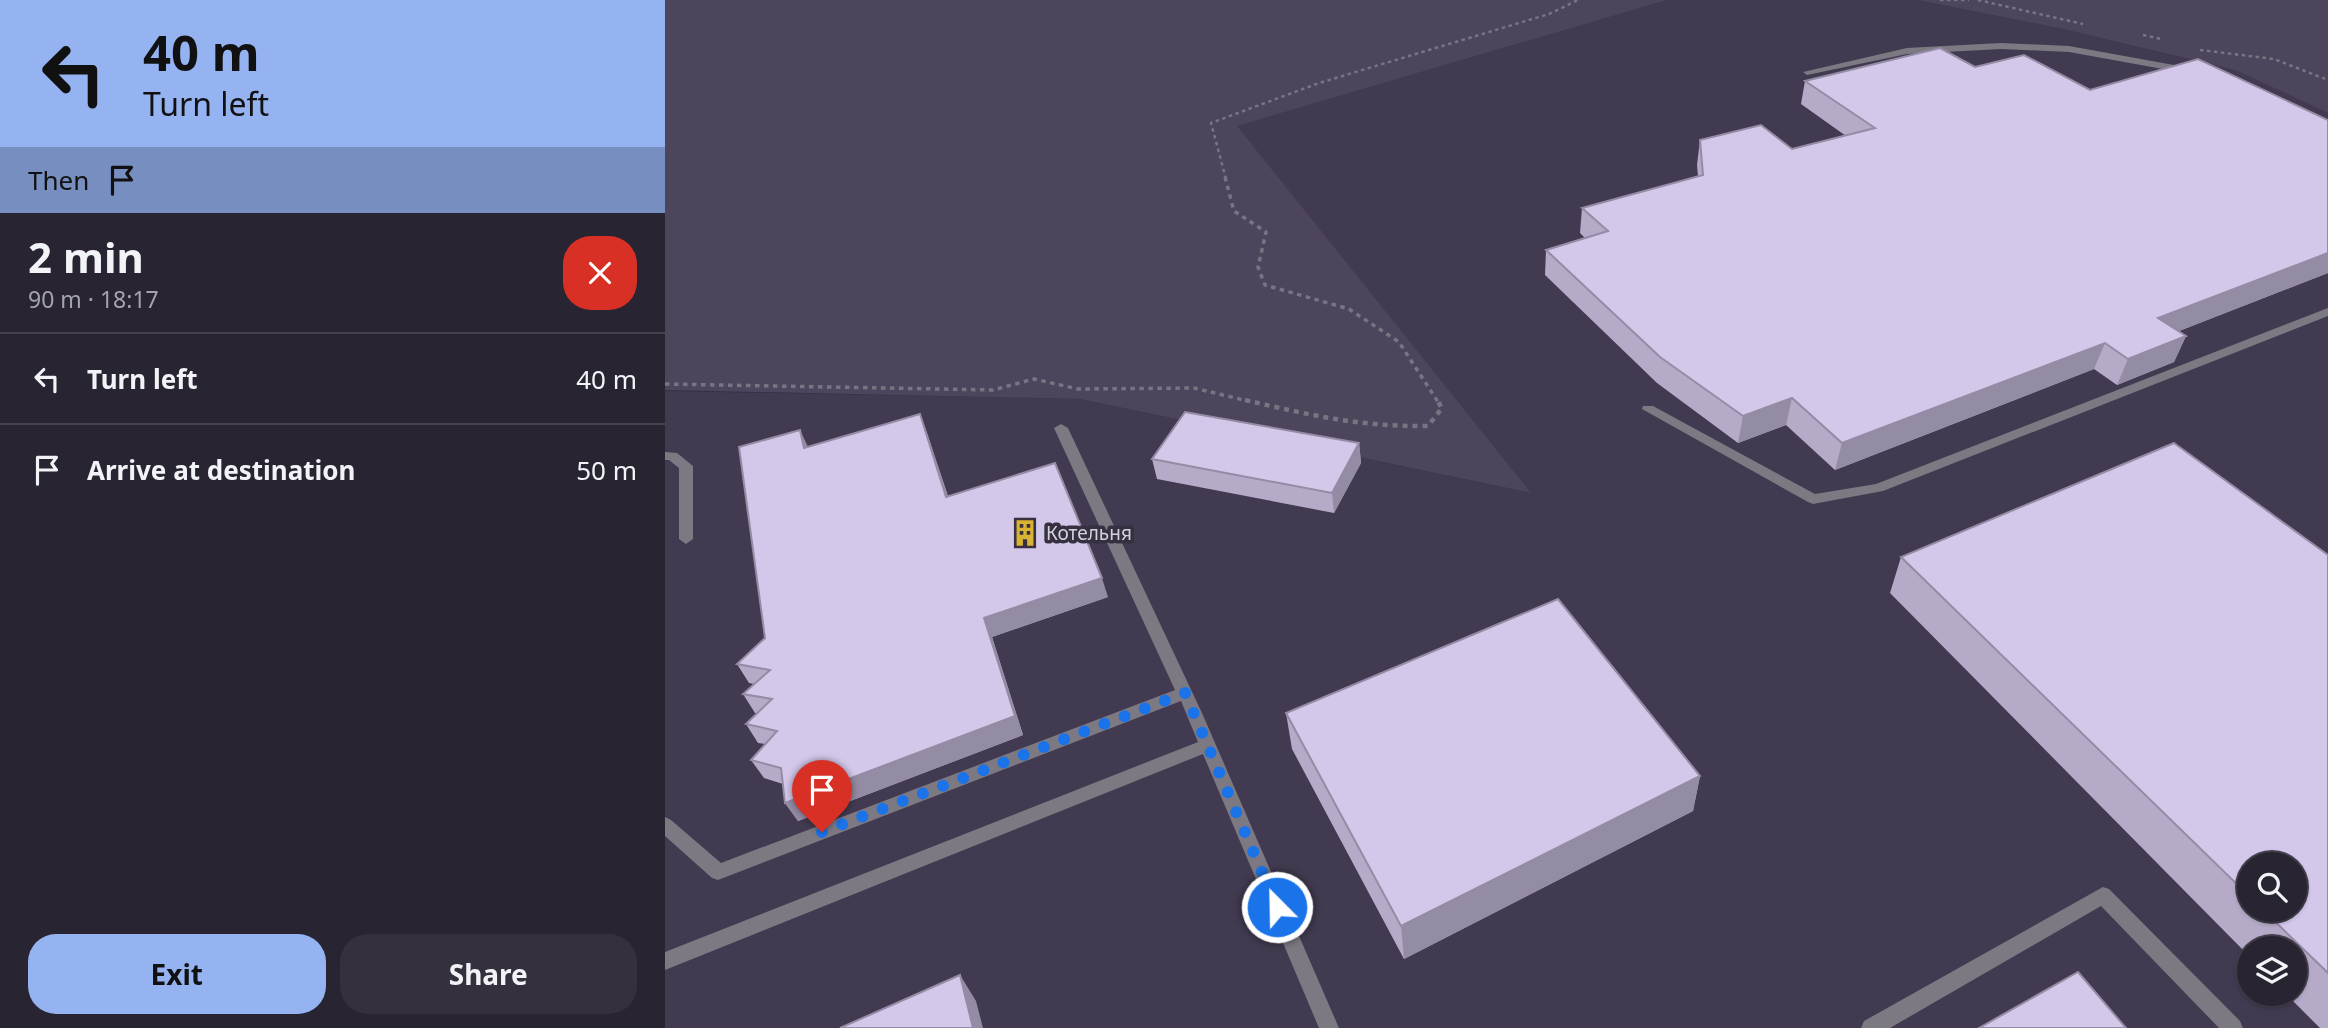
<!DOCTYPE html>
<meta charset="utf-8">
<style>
:root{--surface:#282431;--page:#34303d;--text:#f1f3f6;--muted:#a5a4ab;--line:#44414d;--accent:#95b2f1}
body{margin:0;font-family:"Noto Sans",sans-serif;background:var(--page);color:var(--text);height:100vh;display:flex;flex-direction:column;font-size:26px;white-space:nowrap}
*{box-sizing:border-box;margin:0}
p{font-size:23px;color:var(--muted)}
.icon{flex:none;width:38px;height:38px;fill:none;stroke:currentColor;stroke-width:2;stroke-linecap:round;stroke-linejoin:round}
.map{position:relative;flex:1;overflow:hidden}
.sheet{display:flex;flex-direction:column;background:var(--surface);width:665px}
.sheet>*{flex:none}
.top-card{background:#95b2f1;color:#111;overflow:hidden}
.controls{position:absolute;left:1572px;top:852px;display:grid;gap:14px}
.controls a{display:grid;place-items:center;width:70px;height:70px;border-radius:50%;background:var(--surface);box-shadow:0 2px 5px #0004,0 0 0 2px var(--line);font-size:35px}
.pin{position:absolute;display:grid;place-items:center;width:60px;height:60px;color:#fff;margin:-72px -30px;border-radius:50% 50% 50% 0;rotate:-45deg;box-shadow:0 0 7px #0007}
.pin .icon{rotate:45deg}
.me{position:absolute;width:77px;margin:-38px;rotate:337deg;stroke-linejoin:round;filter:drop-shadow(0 0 5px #0008)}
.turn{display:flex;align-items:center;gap:24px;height:147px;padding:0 28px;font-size:32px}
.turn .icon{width:91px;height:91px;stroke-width:2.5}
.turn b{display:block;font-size:49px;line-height:60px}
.then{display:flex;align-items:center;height:66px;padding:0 28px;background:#0003;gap:14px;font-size:26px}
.round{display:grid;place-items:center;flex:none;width:74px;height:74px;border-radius:28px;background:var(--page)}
.headline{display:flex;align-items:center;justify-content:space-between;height:119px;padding:0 28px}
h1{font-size:42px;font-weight:700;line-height:52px}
.action{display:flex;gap:14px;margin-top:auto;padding:14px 28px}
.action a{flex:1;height:80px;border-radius:28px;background:var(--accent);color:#111;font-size:28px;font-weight:700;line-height:80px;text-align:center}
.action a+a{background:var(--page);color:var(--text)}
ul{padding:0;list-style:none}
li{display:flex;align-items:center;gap:21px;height:91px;padding:0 28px;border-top:2px solid var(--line)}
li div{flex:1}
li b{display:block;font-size:26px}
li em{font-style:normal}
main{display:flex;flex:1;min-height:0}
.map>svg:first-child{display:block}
.built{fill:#423a50;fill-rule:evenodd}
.green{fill:#4d455b}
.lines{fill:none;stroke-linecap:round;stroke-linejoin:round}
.path-far2{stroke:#797482;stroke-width:2.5;stroke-dasharray:3.5 3.5;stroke-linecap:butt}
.path-far1{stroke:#797482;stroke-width:3.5;stroke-dasharray:4.5 4.5;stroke-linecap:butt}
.path{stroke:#797482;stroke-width:4.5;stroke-dasharray:5 5;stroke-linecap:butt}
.service{fill:#7c7982;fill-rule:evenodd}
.wall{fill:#b5abc9;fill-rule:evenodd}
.shaded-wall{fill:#948ba4}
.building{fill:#d3c7ea;stroke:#948ba4;stroke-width:2}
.route{stroke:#1a73e8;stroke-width:12;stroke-dasharray:0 21.6}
.labels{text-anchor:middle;stroke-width:7;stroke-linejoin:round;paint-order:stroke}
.poi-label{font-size:19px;fill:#d6d2dd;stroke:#363041;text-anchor:start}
</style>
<main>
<section class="sheet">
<div class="top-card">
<div class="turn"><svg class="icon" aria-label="left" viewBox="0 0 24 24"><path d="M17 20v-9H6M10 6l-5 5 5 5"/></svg><div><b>40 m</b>Turn left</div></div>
<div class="then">Then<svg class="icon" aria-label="arrive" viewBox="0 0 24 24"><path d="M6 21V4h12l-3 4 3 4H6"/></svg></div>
</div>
<div class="headline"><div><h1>2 min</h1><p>90 m · 18:17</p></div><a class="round" style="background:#d93025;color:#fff"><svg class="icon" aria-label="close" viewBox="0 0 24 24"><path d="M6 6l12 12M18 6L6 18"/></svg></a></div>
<ul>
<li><svg class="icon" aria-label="left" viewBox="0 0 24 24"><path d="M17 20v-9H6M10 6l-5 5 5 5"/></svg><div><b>Turn left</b></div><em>40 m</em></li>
<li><svg class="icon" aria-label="arrive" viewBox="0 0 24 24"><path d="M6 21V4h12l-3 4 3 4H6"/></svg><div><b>Arrive at destination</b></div><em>50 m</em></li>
</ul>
<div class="action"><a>Exit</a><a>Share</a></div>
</section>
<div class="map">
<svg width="1663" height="1028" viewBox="0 0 1663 1028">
<rect width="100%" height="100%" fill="#363041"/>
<!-- built -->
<path class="built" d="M1002 0H1252L1398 29 1570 70 1663 113V1028H0V391L415 399 865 493 571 126ZM1584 864H1629V910H1584ZM1584 948H1629V994H1584Z"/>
<!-- green -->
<g class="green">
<polygon points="0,0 1002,0 572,126 866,493 415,399 0,390"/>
<polygon points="1252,0 1663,0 1663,113 1570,70 1398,29"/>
</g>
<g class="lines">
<!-- path-far2 -->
<g class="path-far2">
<polyline points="1275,0 1304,0"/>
<polyline points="1313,0 1418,24"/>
<polyline points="1478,35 1496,39"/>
<polyline points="1535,50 1609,59 1663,80"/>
<polyline points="561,179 546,123 654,83 884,14 913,0"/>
</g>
<!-- path-far1 -->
<g class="path-far1">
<polyline points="560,177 569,211 601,232 593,267 600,285 684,309 734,342 773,402"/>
<polyline points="0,384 328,390 369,379 413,389 529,388 587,402"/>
</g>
<!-- path -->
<path class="path" d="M580 400C645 415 695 427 763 426L777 408 772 400"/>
<!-- service -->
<g class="service">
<polygon points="1336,43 1404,46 1520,67 1524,70 1520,73 1404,52 1336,49 1242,54 1142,75 1138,72 1242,48"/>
<polygon points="1663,308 1663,316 1218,491 1148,504 1143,502 977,409 978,406 988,406 1150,494 1211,484"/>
<polygon points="396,424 403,428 537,713 674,1028 654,1028 538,754 0,970 0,952 533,742 516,701 53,880 47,878 0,836 0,817 6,820 56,863 510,690 389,428"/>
<polygon points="0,452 12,453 28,466 28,539 21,544 14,539 14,468 4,460 0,460"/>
<polygon points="1438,887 1444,889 1575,1021 1578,1028 1554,1028 1436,906 1225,1028 1196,1028 1199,1021"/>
</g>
</g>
<!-- wall -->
<g class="wall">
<polygon points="1310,67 1425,90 1663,120 1663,273 1514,331 1521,336 1509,362 1452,385 1429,369 1170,470 1121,425 1073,443 992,383 880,275 881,250 920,238 915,233 917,208 1033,176 1032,165 1035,140 1127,149 1181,136 1136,104 1140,81"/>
<polygon points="255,414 262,433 283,496 443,597 327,637 358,735 133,821 120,803 118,784 99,778 86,760 100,744 93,743 81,724 92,713 90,713 78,694 89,684 84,683 72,664 100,638 143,447"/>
<polygon points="694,443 696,463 669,513 492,479 487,459"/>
<path d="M1663 555V1028H1655L1621 994H1629V948H1584V956L1225 593 1236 557ZM1584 864 1629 910H1584Z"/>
<polygon points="621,713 1035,776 1028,811 739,959 627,749"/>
</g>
<!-- shaded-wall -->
<g class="shaded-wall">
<polygon points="1663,253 1663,273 1481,344 1493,318"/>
<polygon points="1521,336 1509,362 1452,385 1463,359"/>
<polygon points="1440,343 1429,369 1170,470 1177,443"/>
<polygon points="1127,398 1121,425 1073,443 1078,416"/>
<polygon points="255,414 262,433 289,516 281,497"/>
<polygon points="135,430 144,449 139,448"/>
<polygon points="694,443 696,463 669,513 667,493"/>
<polygon points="437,578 443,597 327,637 358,735 133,821 120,803 319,618"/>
<polygon points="1035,776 1028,811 739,959 736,926"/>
<polygon points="295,975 311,1001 318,1028 308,1028"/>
</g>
<!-- building -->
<g class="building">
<polygon points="1275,48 1310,67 1359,55 1425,90 1533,59 1663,120 1663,253 1493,318 1521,336 1463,359 1440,343 1177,443 1127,398 1078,416 995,357 881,250 943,231 917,208 1038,175 1035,140 1096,125 1127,149 1210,128 1140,81"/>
<polygon points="520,412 694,443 667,493 487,459"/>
<polygon points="255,414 281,497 390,463 437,578 319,618 350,716 120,803 116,768 86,760 112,731 81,724 107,699 78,694 105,670 72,664 100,638 74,447 135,430 139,448"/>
<polygon points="1509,443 1663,555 1663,973 1598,910 1629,910 1629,864 1584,864 1584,896 1236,557"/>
<polygon points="893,599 1035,776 736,926 621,713"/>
<polygon points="1413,972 1461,1028 1314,1028"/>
<polygon points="295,975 308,1028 175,1028"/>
</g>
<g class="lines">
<!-- route -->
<polyline class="route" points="157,832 520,693 612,907"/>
</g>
<!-- icons -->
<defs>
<symbol id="building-bare" viewBox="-9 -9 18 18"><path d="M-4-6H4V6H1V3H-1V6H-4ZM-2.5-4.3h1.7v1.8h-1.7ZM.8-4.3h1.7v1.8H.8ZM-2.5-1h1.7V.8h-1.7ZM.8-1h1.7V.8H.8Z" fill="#dab333" stroke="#363041" stroke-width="2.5" paint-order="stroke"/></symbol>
</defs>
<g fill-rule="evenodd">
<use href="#building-bare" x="341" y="514" width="38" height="38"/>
</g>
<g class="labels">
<!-- poi labels -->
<g class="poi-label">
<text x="381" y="540">Котельня</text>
</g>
</g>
</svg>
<div class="controls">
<a><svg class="icon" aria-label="search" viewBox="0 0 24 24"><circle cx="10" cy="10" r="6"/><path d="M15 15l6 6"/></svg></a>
<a><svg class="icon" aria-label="layers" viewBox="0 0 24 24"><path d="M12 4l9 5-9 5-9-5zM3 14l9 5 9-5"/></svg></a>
</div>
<div class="pin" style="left:157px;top:832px;background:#d93025"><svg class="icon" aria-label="arrive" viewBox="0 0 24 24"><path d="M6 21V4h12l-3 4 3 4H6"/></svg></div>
<svg class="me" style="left:612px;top:907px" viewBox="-20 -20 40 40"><circle r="17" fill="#1a73e8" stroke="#fff" stroke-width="3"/><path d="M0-11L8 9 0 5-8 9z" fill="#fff"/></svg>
</div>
</main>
